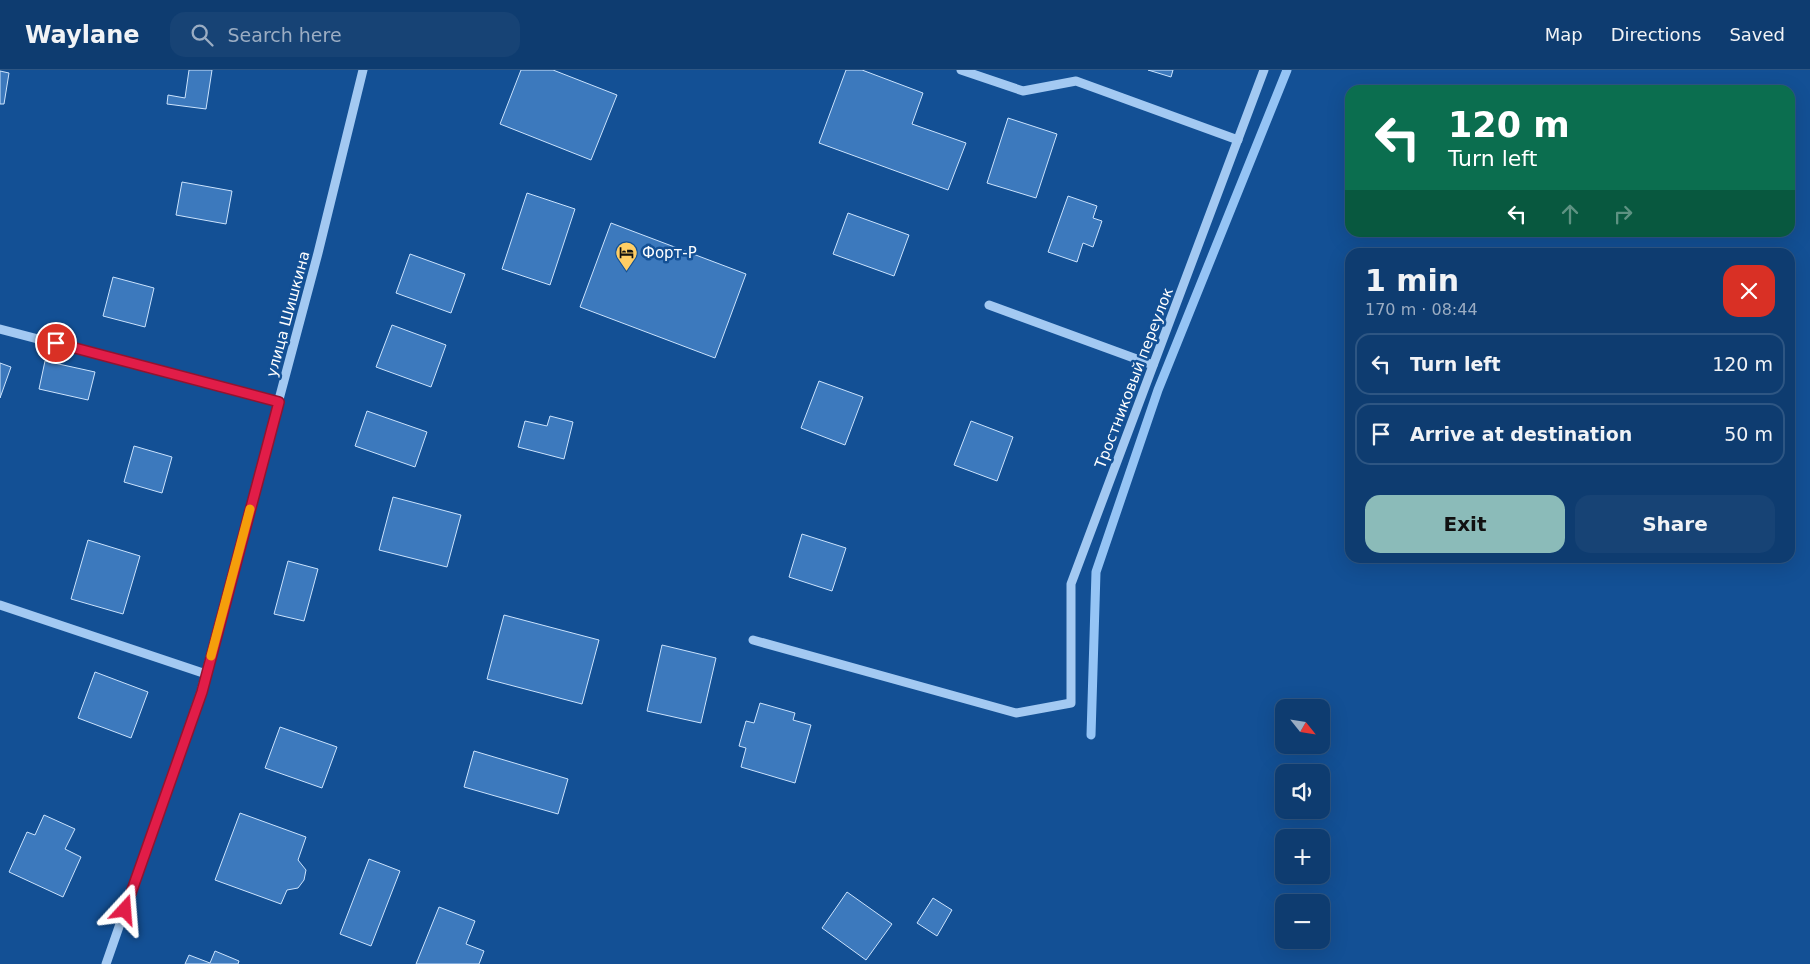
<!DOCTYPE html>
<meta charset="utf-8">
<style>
:root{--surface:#0e3c70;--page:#174375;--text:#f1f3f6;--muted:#9badc3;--line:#2e5683;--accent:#8bbbb9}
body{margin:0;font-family:"DejaVu Sans",sans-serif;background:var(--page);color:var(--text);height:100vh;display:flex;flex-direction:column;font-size:19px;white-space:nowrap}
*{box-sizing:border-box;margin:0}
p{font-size:16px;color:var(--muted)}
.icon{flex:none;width:28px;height:28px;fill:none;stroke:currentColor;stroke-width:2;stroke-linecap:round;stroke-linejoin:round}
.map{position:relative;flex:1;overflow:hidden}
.panel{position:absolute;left:1345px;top:178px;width:450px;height:315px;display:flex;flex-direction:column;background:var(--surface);border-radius:15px;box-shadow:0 5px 20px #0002,0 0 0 1px var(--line)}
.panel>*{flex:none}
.guide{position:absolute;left:1345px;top:15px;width:450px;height:152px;border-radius:15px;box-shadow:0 5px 20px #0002,0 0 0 1px var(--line);background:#0b6e4f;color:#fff;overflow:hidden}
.needle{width:32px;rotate:120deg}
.controls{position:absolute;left:1275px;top:629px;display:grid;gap:10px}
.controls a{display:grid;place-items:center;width:55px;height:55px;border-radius:10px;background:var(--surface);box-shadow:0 5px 20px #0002,0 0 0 1px var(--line);font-size:25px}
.pin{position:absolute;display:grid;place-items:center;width:42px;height:42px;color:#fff;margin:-21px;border:2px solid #fff;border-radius:50%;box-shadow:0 1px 5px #0007}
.me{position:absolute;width:55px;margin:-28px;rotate:19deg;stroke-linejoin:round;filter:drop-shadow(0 0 4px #0008)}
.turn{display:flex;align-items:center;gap:18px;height:105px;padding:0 20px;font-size:22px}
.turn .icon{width:65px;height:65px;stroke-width:2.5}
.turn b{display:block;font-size:35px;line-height:42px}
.lanes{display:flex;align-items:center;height:48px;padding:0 20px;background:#0003;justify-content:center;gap:25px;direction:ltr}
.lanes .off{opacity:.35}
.round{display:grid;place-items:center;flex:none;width:52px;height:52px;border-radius:15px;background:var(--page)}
.overview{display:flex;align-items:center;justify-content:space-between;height:85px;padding:0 20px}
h1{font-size:30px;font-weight:800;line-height:38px}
.action{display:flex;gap:10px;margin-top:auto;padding:10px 20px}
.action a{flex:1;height:58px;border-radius:15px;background:var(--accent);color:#111;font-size:20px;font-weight:800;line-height:58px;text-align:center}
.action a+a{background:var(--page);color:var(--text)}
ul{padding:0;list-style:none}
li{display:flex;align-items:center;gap:15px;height:62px;margin:0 10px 8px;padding:0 10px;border:2px solid var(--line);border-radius:15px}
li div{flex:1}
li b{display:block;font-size:19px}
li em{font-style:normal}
header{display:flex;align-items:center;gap:30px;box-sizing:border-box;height:70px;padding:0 25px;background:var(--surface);border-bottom:1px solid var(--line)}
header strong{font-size:24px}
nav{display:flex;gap:28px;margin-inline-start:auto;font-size:18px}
.search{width:350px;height:45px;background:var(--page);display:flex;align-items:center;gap:12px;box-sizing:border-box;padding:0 18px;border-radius:15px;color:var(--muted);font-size:19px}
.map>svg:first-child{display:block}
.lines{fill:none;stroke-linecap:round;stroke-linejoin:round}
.stream{stroke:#95c4f5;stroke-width:9}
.building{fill:#3c79bd;stroke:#cbe3fd}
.minor{stroke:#a3c9f2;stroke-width:9}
.route-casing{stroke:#92132f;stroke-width:12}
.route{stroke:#e11d48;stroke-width:9}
.slow{stroke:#f59e0b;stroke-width:9}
.labels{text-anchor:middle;stroke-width:5;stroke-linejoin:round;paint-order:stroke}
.poi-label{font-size:15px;fill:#fff;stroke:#135095;text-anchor:start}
.street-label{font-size:15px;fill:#fff;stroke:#135095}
</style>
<header>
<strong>Waylane</strong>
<div class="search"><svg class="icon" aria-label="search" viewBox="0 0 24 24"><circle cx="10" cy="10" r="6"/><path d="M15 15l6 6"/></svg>Search here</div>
<nav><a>Map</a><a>Directions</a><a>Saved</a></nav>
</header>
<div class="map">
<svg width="1810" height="894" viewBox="0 0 1810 894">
<rect width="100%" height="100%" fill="#135095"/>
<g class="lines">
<!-- stream -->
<polyline class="stream" points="1091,665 1096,502 1158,320 1287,0"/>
</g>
<!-- building -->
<g class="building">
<polygon points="189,0 212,0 206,39 167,34 168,25 185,28"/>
<polygon points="521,0 553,0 617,25 591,90 500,54"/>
<polygon points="846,0 862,0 923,23 912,54 966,73 948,120 819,73"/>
<polygon points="1148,0 1173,0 1171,7"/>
<polygon points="0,1 9,3 4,34 0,34"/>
<polygon points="1008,48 1057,64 1036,128 987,113"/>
<polygon points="182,112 232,121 226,154 176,145"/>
<polygon points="527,123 575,139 550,215 502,199"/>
<polygon points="1068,126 1097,136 1093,148 1102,151 1093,177 1083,173 1077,192 1048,182"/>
<polygon points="848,143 909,165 894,206 833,184"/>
<polygon points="611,153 746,204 715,288 580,237"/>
<polygon points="410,184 465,204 451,243 396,223"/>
<polygon points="113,207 154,218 145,257 103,246"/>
<polygon points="392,255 446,275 431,317 376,297"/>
<polygon points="45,291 95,302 88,330 39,319"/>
<polygon points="0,293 11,297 0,328"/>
<polygon points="819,311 863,327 845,375 801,358"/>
<polygon points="367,341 427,362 415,397 355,376"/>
<polygon points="550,346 573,352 564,389 518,377 525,351 547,356"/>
<polygon points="971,351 1013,367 997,411 954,395"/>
<polygon points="134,376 172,387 162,423 124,412"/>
<polygon points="393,427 461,445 447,497 379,480"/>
<polygon points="802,464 846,478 832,521 789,507"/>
<polygon points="88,470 140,486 123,544 71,529"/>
<polygon points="288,491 318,499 304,551 274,544"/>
<polygon points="504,545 599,570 582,634 487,609"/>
<polygon points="662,575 716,588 701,653 647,641"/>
<polygon points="95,602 148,622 131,668 78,648"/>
<polygon points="760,633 795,643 793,650 811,655 795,713 741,697 746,678 739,676 746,651 754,653"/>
<polygon points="280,657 337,677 322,718 265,698"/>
<polygon points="474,681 568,709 558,744 464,717"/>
<polygon points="240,743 306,767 298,790 306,800 304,810 298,818 287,820 281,834 215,810"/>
<polygon points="44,745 75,759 65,779 81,787 63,827 9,802 27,762 35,765"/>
<polygon points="369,789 400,801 371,876 340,864"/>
<polygon points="847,822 892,854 866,890 822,858"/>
<polygon points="933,828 952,840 937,866 917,853"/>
<polygon points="439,837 475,851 466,874 484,881 479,894 416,894"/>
<polygon points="215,881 239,891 238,894 185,894 189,885 210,893"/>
</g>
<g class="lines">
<!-- minor -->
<g class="minor">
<polyline points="961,0 1023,21 1076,11 1238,70"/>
<polyline points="989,235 1153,295"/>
<polyline points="0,259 279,332"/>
<polyline points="0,535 206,604"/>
<polyline points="753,570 1016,643 1071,633 1071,514 1264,0"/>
<polyline points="106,894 201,622 318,183 363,0"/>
</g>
</g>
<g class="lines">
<defs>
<polyline id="route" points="56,273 279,332 202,622 125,840"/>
</defs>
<!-- route casing -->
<use href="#route" class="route-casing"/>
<!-- route -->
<use href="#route" class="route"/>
<!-- slow -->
<polyline class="slow" points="211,586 250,439"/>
</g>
<!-- icons -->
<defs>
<symbol id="hotel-pin" viewBox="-11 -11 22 30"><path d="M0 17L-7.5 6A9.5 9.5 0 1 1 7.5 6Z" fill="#ffce65" stroke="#135095"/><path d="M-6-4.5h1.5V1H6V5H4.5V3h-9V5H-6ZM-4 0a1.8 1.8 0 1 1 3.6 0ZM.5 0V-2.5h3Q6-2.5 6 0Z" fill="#111"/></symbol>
</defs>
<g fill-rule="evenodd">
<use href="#hotel-pin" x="614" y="170" width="25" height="34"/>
</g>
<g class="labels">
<!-- poi labels -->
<g class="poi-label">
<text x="642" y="188">Форт-Р</text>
</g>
<!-- street labels -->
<g class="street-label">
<text transform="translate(288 244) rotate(-75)" y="5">улица Шишкина</text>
<text transform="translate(1134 308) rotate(-69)" y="5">Тростниковый переулок</text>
</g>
</g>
</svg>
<div class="controls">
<a><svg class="needle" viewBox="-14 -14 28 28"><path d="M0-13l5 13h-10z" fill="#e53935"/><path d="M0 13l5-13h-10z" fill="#9badc3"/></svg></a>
<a><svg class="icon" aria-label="sound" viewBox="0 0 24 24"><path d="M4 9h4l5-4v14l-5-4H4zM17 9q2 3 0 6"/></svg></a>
<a>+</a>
<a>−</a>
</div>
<div class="pin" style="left:56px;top:273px;background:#d93025"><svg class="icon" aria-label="arrive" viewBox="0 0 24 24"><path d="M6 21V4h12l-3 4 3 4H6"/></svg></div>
<svg class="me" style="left:125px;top:840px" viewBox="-20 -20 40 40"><path d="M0-17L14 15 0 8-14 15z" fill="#e11d48" stroke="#fff" stroke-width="4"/></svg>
<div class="guide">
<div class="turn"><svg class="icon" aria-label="left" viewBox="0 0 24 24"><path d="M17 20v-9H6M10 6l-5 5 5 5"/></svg><div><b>120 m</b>Turn left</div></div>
<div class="lanes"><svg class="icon" aria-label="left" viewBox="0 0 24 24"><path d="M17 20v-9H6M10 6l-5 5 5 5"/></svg><svg class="icon off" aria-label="ahead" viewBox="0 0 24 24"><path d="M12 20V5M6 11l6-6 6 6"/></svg><svg class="icon off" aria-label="right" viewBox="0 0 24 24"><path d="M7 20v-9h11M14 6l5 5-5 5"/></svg></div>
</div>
<section class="panel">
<div class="overview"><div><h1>1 min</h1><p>170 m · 08:44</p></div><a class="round" style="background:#d93025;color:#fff"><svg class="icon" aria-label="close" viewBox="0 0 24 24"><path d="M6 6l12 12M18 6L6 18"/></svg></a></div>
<ul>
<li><svg class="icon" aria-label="left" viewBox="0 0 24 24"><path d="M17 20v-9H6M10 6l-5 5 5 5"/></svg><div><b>Turn left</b></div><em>120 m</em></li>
<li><svg class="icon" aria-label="arrive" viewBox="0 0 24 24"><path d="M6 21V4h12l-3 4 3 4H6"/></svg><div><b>Arrive at destination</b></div><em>50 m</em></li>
</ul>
<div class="action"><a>Exit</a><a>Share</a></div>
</section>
</div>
